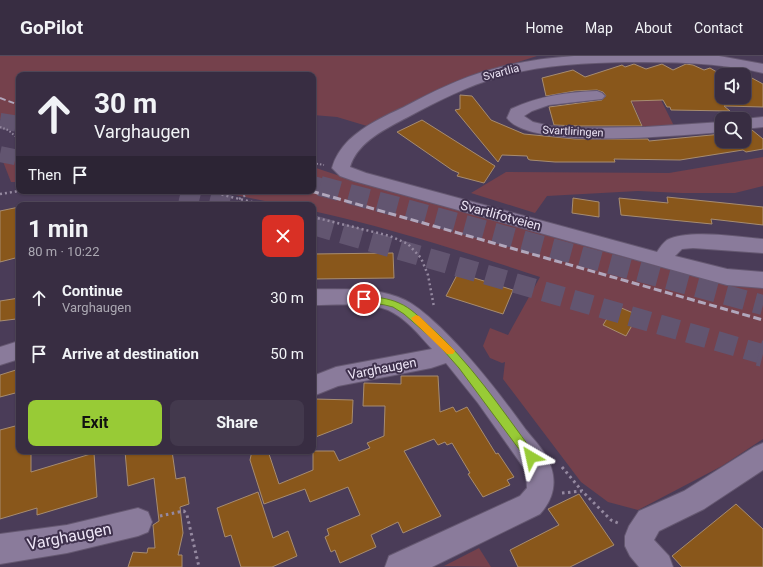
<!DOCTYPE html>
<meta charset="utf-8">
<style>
:root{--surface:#382d42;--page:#43394d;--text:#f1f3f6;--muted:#aba8b2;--line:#52495b;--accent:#98cb36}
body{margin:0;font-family:Roboto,sans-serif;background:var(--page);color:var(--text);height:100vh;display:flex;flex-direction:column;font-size:15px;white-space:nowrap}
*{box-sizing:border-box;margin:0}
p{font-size:13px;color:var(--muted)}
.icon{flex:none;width:22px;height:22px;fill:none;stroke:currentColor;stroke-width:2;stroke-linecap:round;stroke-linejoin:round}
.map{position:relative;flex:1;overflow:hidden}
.details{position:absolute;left:16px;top:146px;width:300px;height:252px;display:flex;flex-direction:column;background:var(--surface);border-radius:8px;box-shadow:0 1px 3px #0004,0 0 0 1px var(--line)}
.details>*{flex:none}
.top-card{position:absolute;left:16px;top:16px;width:300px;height:122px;border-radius:8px;box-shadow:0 1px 3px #0004,0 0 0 1px var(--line);background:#382d42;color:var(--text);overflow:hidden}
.buttons{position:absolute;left:715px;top:12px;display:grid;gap:8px}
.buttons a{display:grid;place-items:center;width:36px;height:36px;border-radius:8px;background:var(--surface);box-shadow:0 1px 3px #0004,0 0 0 1px var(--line);font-size:20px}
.pin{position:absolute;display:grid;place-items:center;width:34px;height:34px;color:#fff;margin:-17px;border:2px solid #fff;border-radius:50%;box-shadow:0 1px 4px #0007}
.me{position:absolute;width:44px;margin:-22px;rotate:324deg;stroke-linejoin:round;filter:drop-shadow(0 0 3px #0008)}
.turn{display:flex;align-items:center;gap:14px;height:84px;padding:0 12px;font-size:18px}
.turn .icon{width:52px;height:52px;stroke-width:2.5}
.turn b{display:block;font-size:28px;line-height:34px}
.then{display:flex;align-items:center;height:38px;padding:0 12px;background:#0003;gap:8px;font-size:15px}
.round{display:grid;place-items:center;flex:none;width:42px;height:42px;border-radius:8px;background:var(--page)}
.head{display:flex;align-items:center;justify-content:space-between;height:68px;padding:0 12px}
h1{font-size:24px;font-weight:700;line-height:30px}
.action{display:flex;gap:8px;margin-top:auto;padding:8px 12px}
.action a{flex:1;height:46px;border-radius:8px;background:var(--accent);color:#111;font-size:16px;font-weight:700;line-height:46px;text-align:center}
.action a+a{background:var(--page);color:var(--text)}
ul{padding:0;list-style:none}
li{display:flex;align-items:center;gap:12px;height:56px;padding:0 12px}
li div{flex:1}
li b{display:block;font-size:15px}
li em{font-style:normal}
header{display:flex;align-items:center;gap:24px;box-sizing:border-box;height:56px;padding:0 20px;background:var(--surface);border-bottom:1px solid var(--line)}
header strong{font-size:19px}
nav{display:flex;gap:22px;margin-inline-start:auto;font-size:14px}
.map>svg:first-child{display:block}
.green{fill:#75414c}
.building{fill:#89571b;stroke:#a78c70}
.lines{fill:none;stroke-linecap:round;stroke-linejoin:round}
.highway-tunnel-far2{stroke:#625570;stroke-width:16;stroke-dasharray:16 8;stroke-linecap:butt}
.highway-tunnel-far1{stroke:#625570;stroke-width:20;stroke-dasharray:20 10;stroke-linecap:butt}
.highway-tunnel{stroke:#625570;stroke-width:26;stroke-dasharray:26 13;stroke-linecap:butt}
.minor-casing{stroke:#655871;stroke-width:2}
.path-far2{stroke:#9589a0;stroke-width:2;stroke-dasharray:1.5 2;stroke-linecap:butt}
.path-far1{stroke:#9589a0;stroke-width:2.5;stroke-dasharray:2 3;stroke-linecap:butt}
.path{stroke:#9589a0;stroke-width:3;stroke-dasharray:2.5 3.5;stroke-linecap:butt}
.minor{fill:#8a7b9b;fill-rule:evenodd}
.rail-far1{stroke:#b1a7bc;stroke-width:2;stroke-dasharray:6 3;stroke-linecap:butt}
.rail{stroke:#b1a7bc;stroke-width:3;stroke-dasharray:8 3.5;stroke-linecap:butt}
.route{fill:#98cb36;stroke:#638423}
.slow{fill:#f59e0b}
.labels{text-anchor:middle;stroke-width:4;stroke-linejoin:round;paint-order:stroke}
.far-street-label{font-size:11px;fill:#ece4f5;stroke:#3f314d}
.street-label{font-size:13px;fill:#ece4f5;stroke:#3f314d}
.near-street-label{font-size:16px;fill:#ece4f5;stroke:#3f314d}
</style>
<header>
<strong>GoPilot</strong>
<nav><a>Home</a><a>Map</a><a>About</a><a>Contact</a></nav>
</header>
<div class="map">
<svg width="763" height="511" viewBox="0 0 763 511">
<rect width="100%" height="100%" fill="#4a3c58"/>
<!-- green -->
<g class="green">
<polygon points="0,0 537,0 458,25 367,70 337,61 313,59 313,19 19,19 19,73 0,63"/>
<polygon points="629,38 658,38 674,70 643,71"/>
<polygon points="19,93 19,126 11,126 2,103"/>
<polygon points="763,101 763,130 735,137 682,137 638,135 547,140 535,157 471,137 506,116 669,117"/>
<path d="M313 111 352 124 763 231V383L722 410 638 454 608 446 581 426 503 323 505 306 502 307 490 302 483 290 490 272 508 279 540 221C465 196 390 172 313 155V149H284L216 135H313Z"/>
<polygon points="479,492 491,511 444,510"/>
</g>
<!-- building -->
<g class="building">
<polygon points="634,8 646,13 662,8 673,14 686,8 693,9 704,14 710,12 722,19 722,41 744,41 744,19 734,19 734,13 750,16 750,21 763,28 763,51 724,50 730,55 671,54 670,51 667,51 663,44 631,45 642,70 579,70 554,69 549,51 602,44 606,40 603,36 597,34 575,35 546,40 542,22 573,14 585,21 622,9 625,11"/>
<polygon points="460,39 472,40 491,64 524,78 575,83 648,83 649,85 722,78 722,85 744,85 744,74 752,74 763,83 763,93 746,96 743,94 680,104 614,103 615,106 555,106 530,104 528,103 527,100 502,99 498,106 455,54 460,53"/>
<polygon points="422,64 495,110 484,127 457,120 459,117 452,114 397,76"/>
<polygon points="667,141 763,151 763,169 711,163 712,168 621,159 619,142 668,147"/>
<polygon points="573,142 599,146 599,161 572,157"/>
<polygon points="19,151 19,201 0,206 0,155"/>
<polygon points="393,197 394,222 313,223 313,198"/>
<polygon points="458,217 513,234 503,258 446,240"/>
<polygon points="19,242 16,263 0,265 0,245"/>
<polygon points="619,251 638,259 626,280 603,269 611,256 615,258"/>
<polygon points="19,313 19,336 0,341 0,319"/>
<polygon points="401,320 438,320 440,356 453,351 456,356 467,351 496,398 498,397 514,421 507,424 510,429 483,441 468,418 470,417 452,387 447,389 445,386 438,389 434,383 404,395 441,460 403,477 398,466 371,479 376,491 340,507 335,494 331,496 325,481 329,479 327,473 360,459 348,431 310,446 305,433 264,448 250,404 252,395 268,395 279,428 313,414 313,395 334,395 339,405 370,392 367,387 384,380 385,350 363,350 364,327 401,328"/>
<polygon points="315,343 353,344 352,367 313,382"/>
<polygon points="19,369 19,395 31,395 31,416 94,397 97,441 37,459 37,452 0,463 0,374"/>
<polygon points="125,395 172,395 176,423 185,421 189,448 180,451 183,477 178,499 182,499 182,511 128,511 133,496 147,497 148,492 155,492 153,469 159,465 154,422 128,430"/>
<polygon points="258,436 273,482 288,475 297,500 272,511 241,511 231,479 225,481 217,452"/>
<polygon points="579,438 614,489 570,511 518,511 510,494 559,469 548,453"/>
<polygon points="736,448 763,473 763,511 682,511 672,500"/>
</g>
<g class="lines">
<!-- highway-tunnel-far2 -->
<g class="highway-tunnel-far2">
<polyline points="0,65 19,68"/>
<polyline points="0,98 19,102"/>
<polyline points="313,128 324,131"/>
</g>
<!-- highway-tunnel-far1 -->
<g class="highway-tunnel-far1">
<polyline points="320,130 763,249"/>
<polyline points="181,135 237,149"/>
<polyline points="313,169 762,298"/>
</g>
<!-- highway-tunnel -->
<polyline class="highway-tunnel" points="759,297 763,298"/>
<defs>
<g id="minor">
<path d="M574 0H719L763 8V17C717 6 672 6 625 6 583 7 540 9 499 21 467 30 438 45 408 61 387 72 357 86 350 111L366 117 657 196C660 191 663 187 667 184 688 173 739 181 763 183V197L693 192 682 193 675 200 727 213 763 216V232L727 229 705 223 354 125 340 120 332 112C335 101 341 92 349 84 365 69 385 60 404 51 432 36 460 22 490 14 517 6 546 2 574 0Z"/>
<path d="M597 35 602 37 605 40 602 43 549 49 532 55 524 60 533 66 550 70 579 72 646 71 722 66V76C682 79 530 95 507 62L511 53C539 40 567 36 597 35Z"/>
<polygon points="763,61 763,71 744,73 744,63"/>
<path d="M313 233C343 234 377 230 405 244 419 251 430 262 441 272 473 303 500 338 526 374 535 385 547 397 551 411 557 429 552 445 540 458L432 511H385L389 500 520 440 527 432 526 415 478 347 446 307 431 312 338 330 313 340V320L336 311 432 293C419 279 406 262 388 254 368 246 335 249 313 249Z"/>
<polygon points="19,285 19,303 0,309 0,291"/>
<polygon points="763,387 763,414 704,453 659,475 654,484 669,500 673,511 639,511 630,500 625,490 625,480 629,470 639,455 684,435 754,391"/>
<polygon points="138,452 148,456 152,466 148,476 138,480 67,497 0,508 0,478 67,469"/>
</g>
</defs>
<!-- minor casing -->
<use href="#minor" class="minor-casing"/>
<!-- path-far2 -->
<g class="path-far2">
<polyline points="0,71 8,74 19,83"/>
<polyline points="313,107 324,109"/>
</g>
<!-- path-far1 -->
<g class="path-far1">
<polyline points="207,135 264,149"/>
<polyline points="0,138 19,135"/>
<polyline points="239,143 253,135"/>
<polyline points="313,161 390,180 408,188 421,202 428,219 434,251"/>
</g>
<!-- path -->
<g class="path">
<polyline points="562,411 582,435"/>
<polyline points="562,437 582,435 611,464 620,468"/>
<polyline points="160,460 184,455 187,459 199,511"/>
</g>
<!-- minor -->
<use href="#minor" class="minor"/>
<!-- rail-far1 -->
<polyline class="rail-far1" points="0,42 19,49"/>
<!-- rail -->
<polyline class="rail" points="311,135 763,264"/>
</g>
<!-- route -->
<path class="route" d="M364 240C376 241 388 242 399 247 411 252 419 261 428 269 470 305 501 353 534 397L536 401 534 404 531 406 527 404 459 312 437 287 404 258 393 251 385 249 361 245 359 243 361 241Z"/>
<!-- slow -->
<polygon class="slow" points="416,259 419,260 453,293 455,295 453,298 447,298 413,265 411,262"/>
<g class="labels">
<!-- far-street labels -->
<g class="far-street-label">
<text transform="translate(501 16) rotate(-15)" y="4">Svartlia</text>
<text transform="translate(573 75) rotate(3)" y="4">Svartliringen</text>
</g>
<!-- street labels -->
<g class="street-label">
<text transform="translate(501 159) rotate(15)" y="5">Svartlifotveien</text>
<text transform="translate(382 312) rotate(-11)" y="5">Varghaugen</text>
</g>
<!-- near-street labels -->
<g class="near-street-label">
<text transform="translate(69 480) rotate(-11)" y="6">Varghaugen</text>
</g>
</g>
</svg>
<div class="buttons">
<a><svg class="icon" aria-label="sound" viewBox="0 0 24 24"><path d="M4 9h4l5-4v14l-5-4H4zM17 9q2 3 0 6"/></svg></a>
<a><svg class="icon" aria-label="search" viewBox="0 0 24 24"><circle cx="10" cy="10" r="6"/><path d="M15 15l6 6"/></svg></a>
</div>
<div class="pin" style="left:364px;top:243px;background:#d93025"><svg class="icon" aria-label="arrive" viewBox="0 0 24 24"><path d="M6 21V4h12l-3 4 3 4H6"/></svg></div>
<svg class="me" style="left:531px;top:401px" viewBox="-20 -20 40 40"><path d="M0-17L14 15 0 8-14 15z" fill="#98cb36" stroke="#fff" stroke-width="4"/></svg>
<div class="top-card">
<div class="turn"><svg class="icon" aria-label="ahead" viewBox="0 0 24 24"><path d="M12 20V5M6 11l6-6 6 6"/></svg><div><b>30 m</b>Varghaugen</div></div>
<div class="then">Then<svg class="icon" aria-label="arrive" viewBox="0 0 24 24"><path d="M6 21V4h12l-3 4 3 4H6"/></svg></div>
</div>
<section class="details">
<div class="head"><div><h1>1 min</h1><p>80 m · 10:22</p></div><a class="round" style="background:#d93025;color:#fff"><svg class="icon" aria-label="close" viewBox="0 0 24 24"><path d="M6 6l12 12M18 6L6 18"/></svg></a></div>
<ul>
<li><svg class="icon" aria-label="ahead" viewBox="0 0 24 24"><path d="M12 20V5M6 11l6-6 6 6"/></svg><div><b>Continue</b><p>Varghaugen</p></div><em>30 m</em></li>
<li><svg class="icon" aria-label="arrive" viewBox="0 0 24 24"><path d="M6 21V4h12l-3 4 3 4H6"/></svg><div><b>Arrive at destination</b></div><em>50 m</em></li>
</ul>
<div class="action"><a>Exit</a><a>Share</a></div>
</section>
</div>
